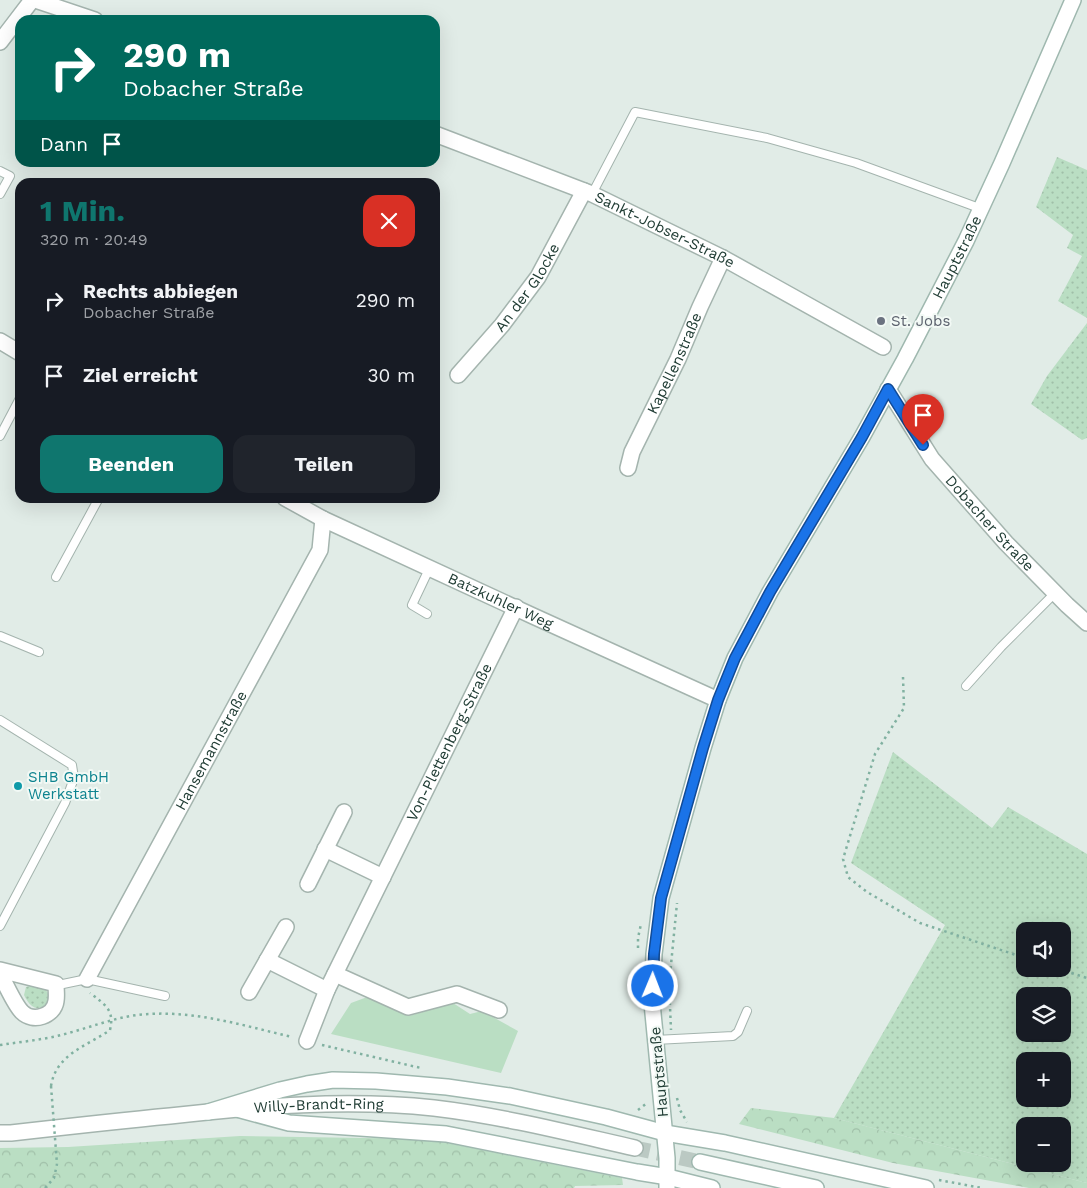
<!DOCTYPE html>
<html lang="de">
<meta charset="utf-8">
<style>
:root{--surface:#171b24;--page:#20242c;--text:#f1f3f6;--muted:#9ea1a6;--accent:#0f766e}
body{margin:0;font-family:"Work Sans",sans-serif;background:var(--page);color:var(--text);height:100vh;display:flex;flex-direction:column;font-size:19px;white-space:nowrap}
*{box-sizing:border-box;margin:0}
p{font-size:16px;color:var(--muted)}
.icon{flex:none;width:28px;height:28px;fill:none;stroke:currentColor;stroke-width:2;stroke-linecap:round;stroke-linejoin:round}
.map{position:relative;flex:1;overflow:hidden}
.drawer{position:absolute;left:15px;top:178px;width:425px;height:325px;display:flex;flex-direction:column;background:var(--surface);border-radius:15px;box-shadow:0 5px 20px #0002}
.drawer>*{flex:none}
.guide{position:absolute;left:15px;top:15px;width:425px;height:152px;border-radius:15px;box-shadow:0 5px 20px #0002;background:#00695c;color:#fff;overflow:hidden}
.tools{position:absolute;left:1016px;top:922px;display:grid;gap:10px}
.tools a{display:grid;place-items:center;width:55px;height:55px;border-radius:10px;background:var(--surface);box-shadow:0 5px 20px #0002;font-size:25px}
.pin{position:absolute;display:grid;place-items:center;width:42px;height:42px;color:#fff;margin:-51px -21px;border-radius:50% 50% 50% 0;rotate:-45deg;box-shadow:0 0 5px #0007}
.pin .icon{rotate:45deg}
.me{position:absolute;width:55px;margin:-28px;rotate:1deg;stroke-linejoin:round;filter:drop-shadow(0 0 4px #0008)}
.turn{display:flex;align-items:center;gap:18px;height:105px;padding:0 25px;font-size:22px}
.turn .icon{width:65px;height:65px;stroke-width:2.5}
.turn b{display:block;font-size:35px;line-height:42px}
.then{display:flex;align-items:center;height:48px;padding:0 25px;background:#0003;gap:10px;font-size:19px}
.round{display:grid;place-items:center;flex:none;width:52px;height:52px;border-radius:15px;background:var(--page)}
.head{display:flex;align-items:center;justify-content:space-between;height:85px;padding:0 25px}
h1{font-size:30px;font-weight:700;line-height:38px;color:var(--accent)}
.primary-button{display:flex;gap:10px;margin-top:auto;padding:10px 25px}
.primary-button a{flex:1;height:58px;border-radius:15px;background:var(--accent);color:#fff;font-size:20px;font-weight:700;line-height:58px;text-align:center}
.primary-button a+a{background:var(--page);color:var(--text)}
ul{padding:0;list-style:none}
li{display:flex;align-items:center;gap:15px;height:75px;padding:0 25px}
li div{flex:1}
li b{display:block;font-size:19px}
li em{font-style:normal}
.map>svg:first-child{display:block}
.grass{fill:url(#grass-dots);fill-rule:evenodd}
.forest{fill:url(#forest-crowns)}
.park{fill:#badec3}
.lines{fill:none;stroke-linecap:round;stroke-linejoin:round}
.secondary-tunnel{stroke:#bbc9c3;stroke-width:15;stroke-dasharray:15 8;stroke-linecap:butt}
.service-casing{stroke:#a4b4ae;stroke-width:10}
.minor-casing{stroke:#a4b4ae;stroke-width:18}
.tertiary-casing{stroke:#a4b4ae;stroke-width:18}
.secondary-casing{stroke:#9fb8af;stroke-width:18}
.path{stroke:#81b1a1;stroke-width:2.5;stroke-dasharray:2.5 4;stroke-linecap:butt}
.service{stroke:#fff;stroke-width:8}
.minor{stroke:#fff;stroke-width:15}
.tertiary{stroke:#fff;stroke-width:15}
.secondary{stroke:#fff;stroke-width:15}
.path-bridge{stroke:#81b1a1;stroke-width:2.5;stroke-dasharray:2.5 4;stroke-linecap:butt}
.route-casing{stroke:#114b97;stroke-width:12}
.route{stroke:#1a73e8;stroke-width:9}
.worship-dot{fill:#6b7280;stroke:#f2f9f5;stroke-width:2}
.culture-dot{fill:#0f9aa8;stroke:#f2f9f5;stroke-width:2}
.labels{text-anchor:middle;stroke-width:4;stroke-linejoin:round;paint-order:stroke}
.street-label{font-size:15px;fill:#213d35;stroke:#f2f9f5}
.worship-label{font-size:15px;fill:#5b616d;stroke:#f2f9f5;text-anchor:start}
.culture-label{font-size:15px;fill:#0d838f;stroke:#f2f9f5;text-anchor:start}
</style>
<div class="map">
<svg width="1087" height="1188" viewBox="0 0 1087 1188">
<defs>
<pattern id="grass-dots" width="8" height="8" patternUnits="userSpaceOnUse" patternTransform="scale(1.25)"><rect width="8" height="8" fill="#badec3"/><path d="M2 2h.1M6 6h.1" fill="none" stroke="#a0bfa8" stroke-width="1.8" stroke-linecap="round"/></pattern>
<pattern id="forest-crowns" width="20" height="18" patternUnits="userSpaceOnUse" patternTransform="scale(1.25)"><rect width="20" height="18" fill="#badec3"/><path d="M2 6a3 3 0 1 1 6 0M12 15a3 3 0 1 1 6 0" fill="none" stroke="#a0bfa8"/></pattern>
</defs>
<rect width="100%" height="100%" fill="#e1ece7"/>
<!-- grass -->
<g class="grass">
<polygon points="1057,157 1087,170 1087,318 1058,301 1082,256 1067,248 1073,235 1036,207"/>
<polygon points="1087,323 1087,438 1082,440 1031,404 1047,376"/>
<path d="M893 752 992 828 1008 807 1087 854V1183L834 1118 945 925 851 863ZM1025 931H1062V969H1025ZM1025 996H1062V1034H1025ZM1025 1061H1062V1099H1025ZM1025 1126H1062V1164H1025Z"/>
<path d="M29 986C34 986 41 986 45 989 56 999 37 1023 24 995L26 987Z"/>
</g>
<!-- forest -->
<g class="forest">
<polygon points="751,1108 834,1118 1087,1183 1087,1188 1029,1188 893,1163 739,1124"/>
<polygon points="240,1136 427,1139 622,1178 623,1185 575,1186 574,1188 0,1188 0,1148 68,1147"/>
</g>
<!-- park -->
<polygon class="park" points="370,996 409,1016 453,1003 470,1014 482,1011 518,1031 501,1073 331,1034 351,1003"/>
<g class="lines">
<!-- secondary-tunnel -->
<polyline class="secondary-tunnel" points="635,1148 700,1162"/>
<defs>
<g id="service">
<polyline points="0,171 10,176 0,194"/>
<polyline points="592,194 635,112 767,138 856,163 982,209"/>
<polyline points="0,436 20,398"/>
<polyline points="56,577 99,498"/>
<polyline points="427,614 412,605 430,567"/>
<polyline points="0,636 39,652"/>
<polyline points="966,686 1001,647 1055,593"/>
<polyline points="0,720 72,765 74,778 65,803 0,926"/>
<polyline points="56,984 63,984 87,979 165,996"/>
<polyline points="655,1040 733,1036 738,1032 747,1011"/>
</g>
<g id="minor">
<polyline points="35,0 95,20"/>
<polyline points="0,42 32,0"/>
<path id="s1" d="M435 134 592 194 723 258 883 347"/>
<polyline points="0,341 20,353"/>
<path id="s2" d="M458 375 502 325 538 277 584 191"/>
<path id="s3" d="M888 389 932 459 1006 543 1067 605 1087 623"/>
<path id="s4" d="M628 468 632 452 678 359 700 307 723 258"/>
<path id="s5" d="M285 498 323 519 533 616 718 700"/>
<polyline points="325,849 383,877"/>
<polyline points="308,884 344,812"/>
<polyline points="267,960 327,990"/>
<path d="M0 970 56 984C56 990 57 996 56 1001 54 1016 33 1023 22 1012 14 1004 6 984 0 974"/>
<polyline points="335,974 408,1007 457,994 499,1010"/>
<path id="s6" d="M87 979 320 550 323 519"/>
<polyline points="249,992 286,927"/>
<path id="s7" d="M307 1041 327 990 516 607"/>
</g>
<g id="tertiary">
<path id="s8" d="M0 1133H11C64 1127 117 1121 170 1116 258 1106 346 1099 434 1108 502 1116 569 1133 635 1148"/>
</g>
<g id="secondary">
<polyline points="237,1109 289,1123 446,1134 637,1172 668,1177 712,1188"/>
<polyline points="208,1112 280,1090 307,1084 333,1080 376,1081 447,1087 510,1096 606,1117 665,1133 725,1143 926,1188"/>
<polyline points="700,1162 816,1188"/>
<path id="s9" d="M667 1188V1158L652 1003 654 954 661 898 703 748 718 700 735 658 770 592 862 437 905 359 966 241 1002 163 1073 0"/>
</g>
</defs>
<!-- service casing -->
<use href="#service" class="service-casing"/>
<!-- minor casing -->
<use href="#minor" class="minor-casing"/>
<!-- tertiary casing -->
<use href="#tertiary" class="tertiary-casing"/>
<!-- secondary casing -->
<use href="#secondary" class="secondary-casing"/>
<!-- path -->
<g class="path">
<polyline points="903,677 904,708 875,754 843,859 848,877 867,892 920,923 1025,958"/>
<polyline points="638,948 638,938 641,924"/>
<polyline points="1059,969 1087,978"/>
<polyline points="670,975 677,903"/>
<polyline points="669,983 671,1030"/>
<path d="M0 1045C20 1042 41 1040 61 1035 90 1028 119 1015 149 1014 198 1011 245 1026 292 1037"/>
<polyline points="322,1045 421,1068"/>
<path d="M51 1086C56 1054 87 1046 110 1030 115 1009 104 1004 90 993"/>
<polyline points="677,1098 680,1110 687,1122"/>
<polyline points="638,1110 647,1103"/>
<polyline points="939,1180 982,1188"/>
<polyline points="45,1188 54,1178 57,1164"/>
</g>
<!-- service -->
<use href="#service" class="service"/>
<!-- minor -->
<use href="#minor" class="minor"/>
<!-- tertiary -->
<use href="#tertiary" class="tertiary"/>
<!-- secondary -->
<use href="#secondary" class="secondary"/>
<!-- path-bridge -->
<polyline class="path-bridge" points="51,1086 57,1164"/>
</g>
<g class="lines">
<defs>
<polyline id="route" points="653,986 654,954 661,898 703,748 718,700 735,658 770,592 862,437 888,389 923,445"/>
</defs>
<!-- route casing -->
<use href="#route" class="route-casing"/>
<!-- route -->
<use href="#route" class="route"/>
</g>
<!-- markers -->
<circle class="worship-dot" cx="881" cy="321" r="5"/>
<circle class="culture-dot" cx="18" cy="786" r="5"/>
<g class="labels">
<!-- street labels -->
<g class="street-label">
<text dy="5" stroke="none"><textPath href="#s1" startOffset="249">Sankt-Jobser-Straße</textPath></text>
<text dy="5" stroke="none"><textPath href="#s9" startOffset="1001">Hauptstraße</textPath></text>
<text dy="5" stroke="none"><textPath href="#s2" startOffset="112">An der Glocke</textPath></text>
<text dy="5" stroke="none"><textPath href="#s4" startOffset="115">Kapellenstraße</textPath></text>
<text dy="5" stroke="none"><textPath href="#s3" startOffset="169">Dobacher Straße</textPath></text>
<text dy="5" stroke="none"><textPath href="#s5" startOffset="239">Batzkuhler Weg</textPath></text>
<text dy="5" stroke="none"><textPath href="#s7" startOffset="331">Von-Plettenberg-Straße</textPath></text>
<text dy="5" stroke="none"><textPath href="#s6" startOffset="260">Hansemannstraße</textPath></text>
<text transform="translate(659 1072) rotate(-95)" y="5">Hauptstraße</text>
<text dy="5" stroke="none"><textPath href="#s8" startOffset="320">Willy-Brandt-Ring</textPath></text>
</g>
<!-- worship labels -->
<g class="worship-label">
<text x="891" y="326">St. Jobs</text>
</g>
<!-- culture labels -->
<g class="culture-label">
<text x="28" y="782">SHB GmbH<tspan x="28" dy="17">Werkstatt</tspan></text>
</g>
</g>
</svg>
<div class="tools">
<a><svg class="icon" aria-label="sound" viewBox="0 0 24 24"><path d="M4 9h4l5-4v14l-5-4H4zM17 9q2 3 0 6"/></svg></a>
<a><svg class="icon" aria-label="layers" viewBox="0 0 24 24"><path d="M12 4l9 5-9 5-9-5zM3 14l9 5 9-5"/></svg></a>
<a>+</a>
<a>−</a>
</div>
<div class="pin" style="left:923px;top:445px;background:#d93025"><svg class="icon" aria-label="arrive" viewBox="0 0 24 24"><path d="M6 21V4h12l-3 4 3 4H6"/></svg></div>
<svg class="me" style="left:653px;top:986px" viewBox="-20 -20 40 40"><circle r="17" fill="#1a73e8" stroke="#fff" stroke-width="3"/><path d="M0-11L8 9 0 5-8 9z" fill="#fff"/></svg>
<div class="guide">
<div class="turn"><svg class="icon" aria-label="right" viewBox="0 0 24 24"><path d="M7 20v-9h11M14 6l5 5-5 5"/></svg><div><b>290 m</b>Dobacher Straße</div></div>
<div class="then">Dann<svg class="icon" aria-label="arrive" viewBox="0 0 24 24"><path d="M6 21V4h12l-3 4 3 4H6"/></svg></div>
</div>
<section class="drawer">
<div class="head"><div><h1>1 Min.</h1><p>320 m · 20:49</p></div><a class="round" style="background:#d93025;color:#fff"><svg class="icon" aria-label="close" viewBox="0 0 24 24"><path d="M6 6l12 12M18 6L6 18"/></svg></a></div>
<ul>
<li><svg class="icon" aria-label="right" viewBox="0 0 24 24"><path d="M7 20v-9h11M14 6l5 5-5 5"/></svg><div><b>Rechts abbiegen</b><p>Dobacher Straße</p></div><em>290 m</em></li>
<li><svg class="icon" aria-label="arrive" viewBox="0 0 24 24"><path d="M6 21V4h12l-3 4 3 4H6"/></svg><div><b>Ziel erreicht</b></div><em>30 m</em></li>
</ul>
<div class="primary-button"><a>Beenden</a><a>Teilen</a></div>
</section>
</div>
